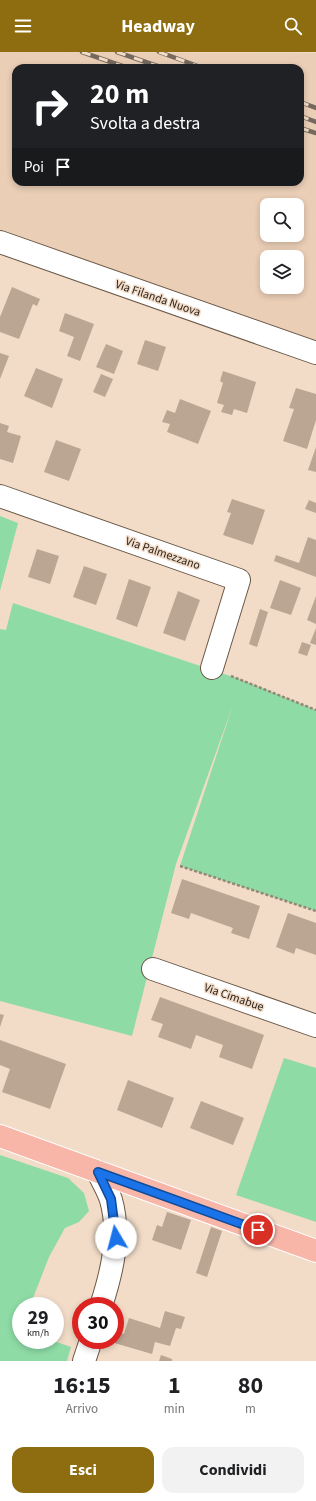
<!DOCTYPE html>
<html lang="it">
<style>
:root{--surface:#fff;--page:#f2f2f2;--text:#202124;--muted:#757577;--accent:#8e6d11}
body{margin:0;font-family:"Source Sans 3",sans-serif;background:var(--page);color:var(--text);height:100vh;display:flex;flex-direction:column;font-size:15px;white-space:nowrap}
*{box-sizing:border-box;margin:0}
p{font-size:13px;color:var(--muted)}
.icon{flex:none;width:22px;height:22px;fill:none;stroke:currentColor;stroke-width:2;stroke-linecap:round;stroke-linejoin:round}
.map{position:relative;height:1309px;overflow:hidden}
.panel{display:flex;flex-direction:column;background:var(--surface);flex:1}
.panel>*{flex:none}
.top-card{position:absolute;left:12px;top:12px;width:292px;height:122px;border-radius:12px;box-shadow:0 2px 6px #0003;background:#202124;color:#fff;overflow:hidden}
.buttons{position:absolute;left:260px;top:146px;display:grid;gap:8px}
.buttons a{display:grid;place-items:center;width:44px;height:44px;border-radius:8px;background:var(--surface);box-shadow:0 2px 6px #0003;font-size:20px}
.speed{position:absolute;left:12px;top:1245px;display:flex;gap:8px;font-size:20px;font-weight:700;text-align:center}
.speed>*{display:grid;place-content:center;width:52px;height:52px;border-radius:50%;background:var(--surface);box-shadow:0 2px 6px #0003;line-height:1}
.speed small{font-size:10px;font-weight:400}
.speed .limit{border:6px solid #d22;background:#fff;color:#111}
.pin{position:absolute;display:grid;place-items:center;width:34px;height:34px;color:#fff;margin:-17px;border:2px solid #fff;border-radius:50%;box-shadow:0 1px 4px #0007}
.me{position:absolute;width:44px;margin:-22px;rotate:352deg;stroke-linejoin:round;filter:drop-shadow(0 0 3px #0008)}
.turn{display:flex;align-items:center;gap:14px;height:84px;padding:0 12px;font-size:18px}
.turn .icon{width:52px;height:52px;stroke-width:2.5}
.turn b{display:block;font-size:28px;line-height:34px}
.then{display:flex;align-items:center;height:38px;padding:0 12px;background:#0003;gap:8px;font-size:15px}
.eta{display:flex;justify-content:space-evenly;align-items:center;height:68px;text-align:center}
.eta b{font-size:24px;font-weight:700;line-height:28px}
.action{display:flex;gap:8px;margin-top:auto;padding:8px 12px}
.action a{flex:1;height:46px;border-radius:12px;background:var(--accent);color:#fff;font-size:16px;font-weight:700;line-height:46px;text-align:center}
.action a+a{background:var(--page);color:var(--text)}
header{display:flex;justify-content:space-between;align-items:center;height:52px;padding:0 12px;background:var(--accent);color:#fff;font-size:18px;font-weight:700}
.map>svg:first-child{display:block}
.built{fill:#eaceb6;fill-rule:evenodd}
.green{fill:#8edba6}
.building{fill:#bba693}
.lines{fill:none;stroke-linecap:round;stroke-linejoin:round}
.street-casing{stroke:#6a5847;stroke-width:24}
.primary-casing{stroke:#fff;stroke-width:24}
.path{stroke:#968678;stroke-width:2.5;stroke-dasharray:3 2;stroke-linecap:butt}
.street{stroke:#fff;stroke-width:22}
.primary{stroke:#f7b6a8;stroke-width:22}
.rail-casing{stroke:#76685c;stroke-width:4.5}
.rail{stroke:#f2dcc8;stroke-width:3;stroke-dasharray:9;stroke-linecap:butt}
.route-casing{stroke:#114b97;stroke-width:10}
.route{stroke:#1a73e8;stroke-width:7}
.labels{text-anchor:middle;stroke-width:3;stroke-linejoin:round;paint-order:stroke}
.street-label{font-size:12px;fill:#271f18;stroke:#f2dcc8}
</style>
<header><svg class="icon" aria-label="menu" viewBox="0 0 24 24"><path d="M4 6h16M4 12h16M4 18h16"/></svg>Headway<svg class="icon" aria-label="search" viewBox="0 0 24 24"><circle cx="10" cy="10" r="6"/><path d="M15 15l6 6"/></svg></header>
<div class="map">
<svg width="316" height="1309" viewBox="0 0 316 1309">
<rect width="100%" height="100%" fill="#f2dcc8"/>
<!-- built -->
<path class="built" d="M0 0 316 1V292L152 237 45 194 0 179ZM16 16H300V130H16ZM267 153H297V183H267ZM267 205H297V235H267Z"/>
<!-- green -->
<g class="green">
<polygon points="0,464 18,471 0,539"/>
<polygon points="13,551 242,628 316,658 316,859 180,814 233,653 176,812 132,984 0,949 0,577 6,578"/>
<polygon points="284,1006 316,1016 316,1170 236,1143"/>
<polygon points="0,1103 68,1126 84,1141 89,1159 79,1170 65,1176 49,1205 30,1254 21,1254 21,1288 51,1288 71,1295 67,1309 0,1309"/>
</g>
<!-- building -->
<g class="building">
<polygon points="12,235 40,247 37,254 33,252 19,287 0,280 0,265"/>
<polygon points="65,261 94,272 80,309 67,304 74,285 59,279"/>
<polygon points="145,288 166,295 158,319 137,312"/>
<polygon points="106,292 123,299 114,322 96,315"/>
<polygon points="0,301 9,304 0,327"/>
<polygon points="36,316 63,327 52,356 24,344"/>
<polygon points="223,319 256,330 247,361 234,357 232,363 221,360 224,353 217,351 223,331 220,329"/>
<polygon points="101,322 113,327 105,345 93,340"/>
<polygon points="296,336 316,342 316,368 307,397 283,389 294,357 289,356"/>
<polygon points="180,347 211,359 198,392 167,380 170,372 162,370 167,358 175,361"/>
<polygon points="0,371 9,374 7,380 21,384 13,411 0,407"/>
<polygon points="56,388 81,397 69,429 44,420"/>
<polygon points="316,395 316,420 308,418"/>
<polygon points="232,447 265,458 253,493 223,483 231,461 227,460"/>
<polygon points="309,448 316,451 316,461 305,457"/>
<polygon points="308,485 316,488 316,525 274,509 276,503 299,511"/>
<polygon points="37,497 59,504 50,532 28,525"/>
<polygon points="84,514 107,522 96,553 73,545"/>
<polygon points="129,527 151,535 137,575 116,567"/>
<polygon points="280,528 301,536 291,563 270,556"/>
<polygon points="178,539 200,548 185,589 163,581"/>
<polygon points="316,544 316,572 307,568"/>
<polygon points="260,557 268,560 257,595 249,592"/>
<polygon points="316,576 316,593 310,591"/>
<polygon points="302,590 311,593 307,604 298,601"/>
<polygon points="182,827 260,854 249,887 231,881 233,876 191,861 189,867 171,861"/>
<polygon points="288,861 316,871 316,903 296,896 294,902 276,895"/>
<polygon points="160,945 264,983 252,1017 219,1005 223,993 196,983 191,997 158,985 163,972 151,968"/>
<polygon points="0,962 4,963 0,975"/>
<polygon points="0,988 66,1012 50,1057 2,1040 10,1017 0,1013"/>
<polygon points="128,1028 174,1046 162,1076 117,1058"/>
<polygon points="201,1049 244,1066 233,1093 190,1076"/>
<polygon points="167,1160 191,1168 181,1198 152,1188 157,1173 162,1175"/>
<polygon points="211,1175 222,1179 207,1225 196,1221"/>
<polygon points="165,1259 185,1265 181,1277 176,1276 170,1294 155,1290 152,1302 111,1290 111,1288 115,1288 115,1279 124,1282 129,1266 160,1276"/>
<polygon points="161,1303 172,1307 172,1309 159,1309"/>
</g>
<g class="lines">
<defs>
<g id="street">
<polyline points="0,190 316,301"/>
<polyline points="0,444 239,528 212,616"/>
<polyline points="153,917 316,974"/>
<path d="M98 1120C102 1129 108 1138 111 1148 121 1183 112 1220 101 1254"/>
<polyline points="84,1309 91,1288"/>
</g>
<polyline id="primary" points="0,1084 316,1199"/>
</defs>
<!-- street casing -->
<use href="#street" class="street-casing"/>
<!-- primary casing -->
<use href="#primary" class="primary-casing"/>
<!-- path -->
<g class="path">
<polyline points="231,624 316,658"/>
<polyline points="180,814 316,859"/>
</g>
<!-- street -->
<use href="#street" class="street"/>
<!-- primary -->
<use href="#primary" class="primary"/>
<defs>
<g id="rail">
<polyline points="82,0 128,16"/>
<polyline points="117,0 163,16"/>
<polyline points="159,0 203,16"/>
<polyline points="300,50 316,56"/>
<polyline points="300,64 316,70"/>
<polyline points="300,76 316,81"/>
</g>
</defs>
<!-- rail casing -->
<use href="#rail" class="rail-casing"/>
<!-- rail -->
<use href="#rail" class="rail"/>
</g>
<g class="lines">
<defs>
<polyline id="route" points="116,1186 111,1147 98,1120 258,1178"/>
</defs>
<!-- route casing -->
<use href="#route" class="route-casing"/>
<!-- route -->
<use href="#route" class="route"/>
</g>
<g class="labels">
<!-- street labels -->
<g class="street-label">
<text transform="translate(158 246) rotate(19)" y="4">Via Filanda Nuova</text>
<text transform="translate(163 501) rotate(19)" y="4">Via Palmezzano</text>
<text transform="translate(234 945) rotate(19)" y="4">Via Cimabue</text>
</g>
</g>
</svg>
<div class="buttons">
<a><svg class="icon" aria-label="search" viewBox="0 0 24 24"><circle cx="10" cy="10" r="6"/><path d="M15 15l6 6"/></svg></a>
<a><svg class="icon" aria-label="layers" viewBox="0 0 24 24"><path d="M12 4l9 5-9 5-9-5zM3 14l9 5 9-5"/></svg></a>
</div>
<div class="speed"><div>29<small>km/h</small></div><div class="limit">30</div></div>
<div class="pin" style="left:258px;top:1178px;background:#d93025"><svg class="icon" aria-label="arrive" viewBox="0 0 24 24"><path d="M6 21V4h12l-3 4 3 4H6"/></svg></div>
<svg class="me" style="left:116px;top:1186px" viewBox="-20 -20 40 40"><circle r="19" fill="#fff"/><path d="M0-13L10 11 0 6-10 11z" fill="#1a73e8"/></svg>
<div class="top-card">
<div class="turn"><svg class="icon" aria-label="right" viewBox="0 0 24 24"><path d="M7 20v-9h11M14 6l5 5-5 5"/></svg><div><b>20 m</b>Svolta a destra</div></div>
<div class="then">Poi<svg class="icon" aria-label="arrive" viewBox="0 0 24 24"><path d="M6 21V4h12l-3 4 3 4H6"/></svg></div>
</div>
</div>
<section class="panel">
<div class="eta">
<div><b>16:15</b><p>Arrivo</p></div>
<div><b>1</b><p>min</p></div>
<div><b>80</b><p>m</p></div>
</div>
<div class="action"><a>Esci</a><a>Condividi</a></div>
</section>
